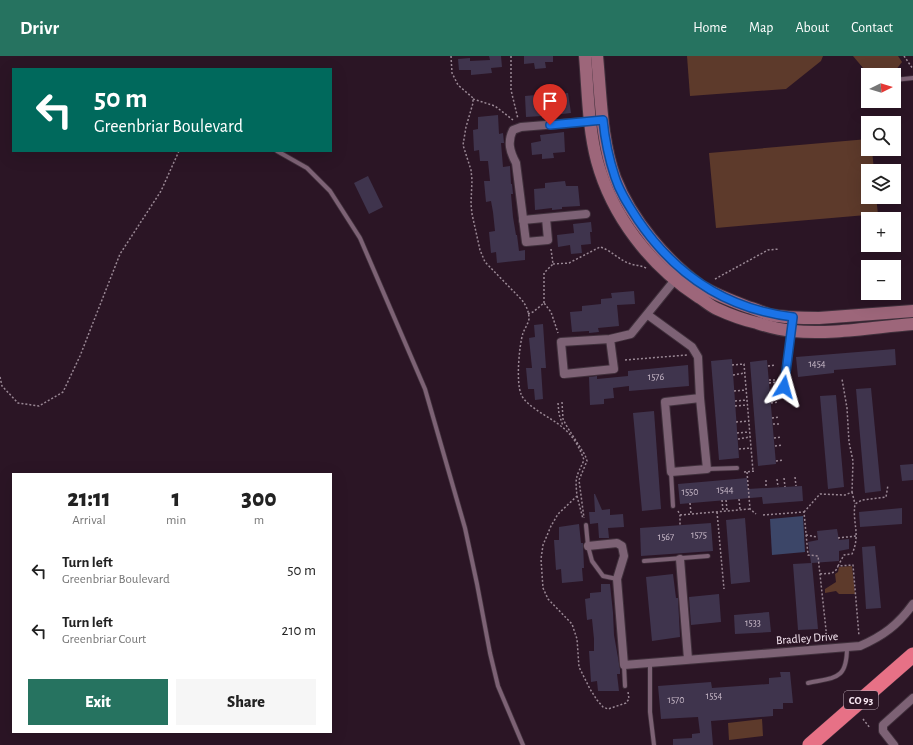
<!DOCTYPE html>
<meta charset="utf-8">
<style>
:root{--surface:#fff;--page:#f6f6f6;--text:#222;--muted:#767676;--accent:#267360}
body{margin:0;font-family:"Alegreya Sans",sans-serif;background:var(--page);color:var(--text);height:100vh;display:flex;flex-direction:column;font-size:15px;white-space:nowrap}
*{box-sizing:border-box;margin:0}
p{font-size:13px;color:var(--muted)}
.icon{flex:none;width:22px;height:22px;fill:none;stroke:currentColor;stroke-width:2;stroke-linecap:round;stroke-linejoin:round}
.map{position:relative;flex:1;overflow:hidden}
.sheet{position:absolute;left:12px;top:417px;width:320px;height:260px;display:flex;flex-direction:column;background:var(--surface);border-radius:0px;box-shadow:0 4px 16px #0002}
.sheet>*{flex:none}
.guide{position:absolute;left:12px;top:12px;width:320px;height:84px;border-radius:0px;box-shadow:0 4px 16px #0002;background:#00695c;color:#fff;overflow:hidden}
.needle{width:26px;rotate:85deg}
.controls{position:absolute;left:861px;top:12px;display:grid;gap:8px}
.controls a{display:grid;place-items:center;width:40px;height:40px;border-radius:0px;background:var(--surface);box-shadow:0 4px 16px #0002;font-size:20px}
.pin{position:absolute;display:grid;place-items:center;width:34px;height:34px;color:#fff;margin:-41px -17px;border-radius:50% 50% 50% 0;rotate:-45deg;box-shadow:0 0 4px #0007}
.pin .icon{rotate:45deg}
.me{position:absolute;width:44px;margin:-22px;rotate:8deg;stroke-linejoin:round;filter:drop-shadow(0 0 3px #0008)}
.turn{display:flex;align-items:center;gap:14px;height:84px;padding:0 16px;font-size:18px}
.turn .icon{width:52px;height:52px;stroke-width:2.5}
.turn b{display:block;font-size:28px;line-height:34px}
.eta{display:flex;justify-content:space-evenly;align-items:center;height:68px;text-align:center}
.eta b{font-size:24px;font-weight:800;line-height:28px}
.primary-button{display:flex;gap:8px;margin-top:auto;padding:8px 16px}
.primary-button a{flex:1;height:46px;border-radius:0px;background:var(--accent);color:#fff;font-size:16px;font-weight:800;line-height:46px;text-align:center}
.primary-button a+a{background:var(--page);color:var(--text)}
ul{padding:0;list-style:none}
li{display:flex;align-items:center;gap:12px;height:60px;padding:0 16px}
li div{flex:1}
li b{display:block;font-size:15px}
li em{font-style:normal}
header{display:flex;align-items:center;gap:24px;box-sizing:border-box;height:56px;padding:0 20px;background:var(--accent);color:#fff}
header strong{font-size:19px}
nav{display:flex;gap:22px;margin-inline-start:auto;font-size:14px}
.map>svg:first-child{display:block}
.green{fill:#5d3a2b}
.water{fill:#3c4668}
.building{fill:#3f344d}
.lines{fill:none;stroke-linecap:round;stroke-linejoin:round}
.lane-casing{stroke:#40303c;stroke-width:5.5}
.street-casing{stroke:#40303c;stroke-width:10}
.secondary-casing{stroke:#40303c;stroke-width:14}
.highway-casing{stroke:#40303c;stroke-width:16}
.path{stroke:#9a8895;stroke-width:1.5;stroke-dasharray:2 2;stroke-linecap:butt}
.lane{stroke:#7d6275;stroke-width:4}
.street{stroke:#7d6275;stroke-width:8}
.secondary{stroke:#9d667a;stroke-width:12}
.highway{stroke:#e77186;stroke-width:15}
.route-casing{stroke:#114b97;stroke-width:10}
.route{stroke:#1a73e8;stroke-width:7}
.labels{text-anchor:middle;stroke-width:3.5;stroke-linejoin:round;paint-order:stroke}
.number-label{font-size:10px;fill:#cbbccb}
.shield{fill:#2b1525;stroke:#bcaab7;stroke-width:1}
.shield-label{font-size:11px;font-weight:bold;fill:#faeaf5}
.street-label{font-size:12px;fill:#faeaf5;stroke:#2b1525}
</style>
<header>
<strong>Drivr</strong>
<nav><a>Home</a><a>Map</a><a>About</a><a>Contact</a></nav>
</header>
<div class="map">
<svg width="913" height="689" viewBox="0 0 913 689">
<rect width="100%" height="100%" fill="#2b1525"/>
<!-- green -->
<g class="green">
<polygon points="687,0 823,0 821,5 786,33 690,40"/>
<polygon points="853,0 898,0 902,6 892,19 869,19"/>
<polygon points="868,83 868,93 872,93 874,115 868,115 868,141 876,141 878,158 716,172 709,97"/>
<polygon points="852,510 855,538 839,538 836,535 825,537 825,533 836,526 835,518 838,516 839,511"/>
<polygon points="762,663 763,680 729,684 728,667"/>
</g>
<!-- water -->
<polygon class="water" points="803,460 805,496 772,499 770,463"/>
<!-- building -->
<g class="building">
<polygon points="489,0 501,0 502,11 491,12 492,17 471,19 471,14 459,14 458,3 470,2 470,5 490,4"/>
<polygon points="524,0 553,0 553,6 545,6 546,12 535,13 534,7 524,8"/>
<polygon points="556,32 556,38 568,37 571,57 553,59 553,61 542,62 542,60 526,61 525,40 536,39 536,34"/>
<polygon points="498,59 499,78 503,77 504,87 501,87 503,111 510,110 511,128 512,128 513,138 511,138 513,161 516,179 517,179 519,195 525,194 525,204 497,207 496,196 491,197 489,176 495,175 493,156 491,145 486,146 484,125 490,125 488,105 480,105 479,94 474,95 473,74 478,73 478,61"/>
<polygon points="564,76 565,96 553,97 554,102 542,103 542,98 532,99 531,87 541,85 540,79"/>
<polygon points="368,120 383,151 369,158 354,127"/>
<polygon points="565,125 566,130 578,130 580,150 562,151 562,153 552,154 552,152 535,154 534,133 545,132 545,127"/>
<polygon points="591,166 592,176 590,176 591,188 581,189 582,197 571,198 570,189 558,191 557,179 574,177 573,168"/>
<polygon points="634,235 635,248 617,249 619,270 598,272 599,276 589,277 589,275 572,276 570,256 582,255 582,250 601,248 601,243 612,242 611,237"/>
<polygon points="543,268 546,312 541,312 543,343 535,344 534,333 528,333 526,312 532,312 529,282 535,281 534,269"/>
<polygon points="895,293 896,309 834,314 834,317 798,321 796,301"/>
<polygon points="732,303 739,402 719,404 711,305"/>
<polygon points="767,304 776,408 758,410 750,306"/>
<polygon points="688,309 689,330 629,335 629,330 613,332 614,342 604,343 604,348 590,349 589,321 597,320 597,323 628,320 628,315"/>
<polygon points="871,332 881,435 865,437 856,333"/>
<polygon points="836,339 844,431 828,433 820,340"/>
<polygon points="654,355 661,453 642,455 633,357"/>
<polygon points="913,408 913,424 902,425 900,409"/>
<polygon points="747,422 748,433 802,430 803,445 763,448 762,441 680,448 678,428"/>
<polygon points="594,438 595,438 602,454 610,453 610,459 623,458 624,471 608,472 609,482 599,482 598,467 590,468 589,456 595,456"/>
<polygon points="902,452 902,468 860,471 859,456"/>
<polygon points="745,462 750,526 731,528 726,464"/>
<polygon points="711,467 713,495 641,500 640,472"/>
<polygon points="579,468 581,487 583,487 584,512 582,512 583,525 562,527 561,513 556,514 554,484 559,484 559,471"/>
<polygon points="837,473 839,484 849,483 849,493 839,495 839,505 812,507 818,573 798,574 793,508 811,507 808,486 818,484 817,475"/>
<polygon points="875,490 881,552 866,553 862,491"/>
<polygon points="673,518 676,542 678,542 680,581 652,585 646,521"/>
<polygon points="601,528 610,528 613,557 614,579 620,613 620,618 617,618 619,635 598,635 597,625 591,626 589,595 594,595 594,583 592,563 587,564 585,543 590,542 590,537 601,536"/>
<polygon points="719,538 721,566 691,569 689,541"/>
<polygon points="769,556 771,576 735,578 734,559"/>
<polygon points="780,616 790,616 793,647 783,647 783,653 773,653 773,660 711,665 713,689 673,689 673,683 692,682 692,678 700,677 698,661 661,663 658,630 711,626 712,632 769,628 769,622 781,621"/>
</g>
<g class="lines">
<defs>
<g id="lane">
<polyline points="894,24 913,22"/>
<polyline points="277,95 307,112 330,135 360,182 425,333 465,472 477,528 490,597 498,630 523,689"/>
<polyline points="784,331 792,276"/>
<polyline points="707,413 737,412"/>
<polyline points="671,416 673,450"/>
<polyline points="586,469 588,490 592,505 603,520 617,523"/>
<polyline points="644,505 708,500"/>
<polyline points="650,607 650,656 654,689"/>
<polyline points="624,609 625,630"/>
<path d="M808 627C836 621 847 624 847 591"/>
</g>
<g id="street">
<path d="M546 162 548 184 526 186 516 107C510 96 507 86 513 74L521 71 595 65"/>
<polyline points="523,164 586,158"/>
<polyline points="648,259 692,291 698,301 700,342 707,413 671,416 665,346 700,342"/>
<polyline points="610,283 614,313 564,318 561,286 610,283 631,278 678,220"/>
<path d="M588 490 617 487 622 490 624 500 617 523 624 609 860 590C883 580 898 569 913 548"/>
<polyline points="680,503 688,603"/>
<polyline points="894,689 883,675 883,669 913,642"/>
</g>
<g id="secondary">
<path d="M585 0C588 35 588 71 597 105 612 160 650 209 697 240 704 244 710 250 717 253 730 259 744 264 757 267 769 271 781 274 793 275 830 279 875 271 913 268"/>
<path d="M597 0C601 40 601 84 615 122 631 163 666 205 701 230 716 239 732 245 748 251 756 253 763 257 771 259 787 262 803 262 819 262L913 255"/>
</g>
<polyline id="highway" points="810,689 913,599"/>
</defs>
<!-- lane casing -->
<use href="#lane" class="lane-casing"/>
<!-- street casing -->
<use href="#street" class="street-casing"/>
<!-- secondary casing -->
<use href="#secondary" class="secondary-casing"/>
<!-- highway casing -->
<use href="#highway" class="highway-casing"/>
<!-- path -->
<g class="path">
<path d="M451 0 452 17 458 29 473 42V47L466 71 463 89 471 114 472 124 471 148 472 158 480 194 485 206 521 243C526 249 529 255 529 263 528 268 525 272 523 277 519 290 516 326 521 338 526 351 552 362 562 371 572 378 580 392 584 404 576 422 575 420 577 440L558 458 551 470 543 489 541 503 543 532 548 543 572 568 577 583 579 611 590 633 597 644 603 651 608 653 626 647 629 643 628 636"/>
<polyline points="511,0 511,34 518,63"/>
<polyline points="904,0 913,13"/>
<polyline points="473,43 495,50 513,64"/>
<path d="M553 208 569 207 600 191C611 194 620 205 631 208 636 210 641 209 646 212"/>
<polyline points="715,223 768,194 779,193"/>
<polyline points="544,247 544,217 553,208 551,193"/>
<polyline points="528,258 533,256 544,247 551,256 558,277"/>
<polyline points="625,304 687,299"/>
<polyline points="732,309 744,308 753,415"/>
<polyline points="768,310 775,309"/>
<polyline points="733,319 745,317"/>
<polyline points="0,321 2,330 18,347 39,350 63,336 80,300 120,198 161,135 179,95"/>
<polyline points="769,324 776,324"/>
<polyline points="769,327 776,326"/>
<polyline points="734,335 746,334"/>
<polyline points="771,343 778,343"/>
<polyline points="735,345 747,344"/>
<polyline points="562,346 563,363 566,369 585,399 587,405 579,424 584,462"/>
<polyline points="558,347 559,358 563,370"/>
<polyline points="771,347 778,346"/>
<polyline points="735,350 747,349"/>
<polyline points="772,362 779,361"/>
<polyline points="736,366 749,365"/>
<polyline points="773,368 780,368"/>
<polyline points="737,377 749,376"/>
<polyline points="774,382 781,381"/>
<polyline points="738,383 750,381"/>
<polyline points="775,390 782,389"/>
<polyline points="739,393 751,392"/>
<polyline points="776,405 783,404"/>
<polyline points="744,416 756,415"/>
<polyline points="747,416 750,453 756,458"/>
<polyline points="795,421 796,430"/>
<polyline points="784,422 785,431"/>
<polyline points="777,423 778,431"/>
<polyline points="766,424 766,432"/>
<polyline points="852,436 855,448"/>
<polyline points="577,440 583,463"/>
<polyline points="739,443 740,453"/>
<polyline points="722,444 723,455"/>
<polyline points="726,444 727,454"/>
<polyline points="690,447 691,458"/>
<polyline points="678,455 680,459 680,469"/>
<polyline points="717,456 724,533"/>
<polyline points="804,456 820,438 845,439 852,436 853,405 849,386 847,352 842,323"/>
<polyline points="680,459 750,453"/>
<polyline points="763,459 804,456 808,499 818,500 827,583"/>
<polyline points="806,479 817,481"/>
<polyline points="838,482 856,480"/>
<path d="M838 510 844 499 852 498C861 478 852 467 855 448L862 444 886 441 888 429"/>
<path d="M820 518C829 517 835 519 838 510L853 509 859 580"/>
<polyline points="863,663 870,672"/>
</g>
<!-- lane -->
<use href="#lane" class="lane"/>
<!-- street -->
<use href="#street" class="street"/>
<!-- secondary -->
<use href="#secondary" class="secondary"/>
<!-- highway -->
<use href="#highway" class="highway"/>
</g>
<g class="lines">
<defs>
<path id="route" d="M550 69 603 64C605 84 609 103 615 121 620 137 629 150 638 164 676 220 726 253 793 261L784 331"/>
</defs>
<!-- route casing -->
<use href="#route" class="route-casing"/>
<!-- route -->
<use href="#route" class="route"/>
</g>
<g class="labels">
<!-- number labels -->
<g class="number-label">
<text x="817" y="311">1454</text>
<text x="656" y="324">1576</text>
<text x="725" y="437">1544</text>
<text x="690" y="439">1550</text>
<text x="699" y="482">1575</text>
<text x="666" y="484">1567</text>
<text x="753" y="570">1533</text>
<text x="714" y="643">1554</text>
<text x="676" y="647">1570</text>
</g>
<!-- shield labels -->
<rect class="shield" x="844" y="635" width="34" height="18" rx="3"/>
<g class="shield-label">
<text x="861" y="648">CO 93</text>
</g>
<!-- street labels -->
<g class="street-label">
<text transform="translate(807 582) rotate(-4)" y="4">Bradley Drive</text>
</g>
</g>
</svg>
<div class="controls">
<a><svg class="needle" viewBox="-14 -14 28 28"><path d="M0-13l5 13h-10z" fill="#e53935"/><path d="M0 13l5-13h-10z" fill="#767676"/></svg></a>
<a><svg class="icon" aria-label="search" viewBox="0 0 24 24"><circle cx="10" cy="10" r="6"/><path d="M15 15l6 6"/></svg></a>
<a><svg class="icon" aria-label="layers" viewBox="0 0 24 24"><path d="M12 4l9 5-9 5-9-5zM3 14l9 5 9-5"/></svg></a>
<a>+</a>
<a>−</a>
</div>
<div class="pin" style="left:550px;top:69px;background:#d93025"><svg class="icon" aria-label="arrive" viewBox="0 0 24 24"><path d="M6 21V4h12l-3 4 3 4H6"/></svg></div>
<svg class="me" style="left:784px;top:331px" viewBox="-20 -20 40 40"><path d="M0-17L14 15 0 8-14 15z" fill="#1a73e8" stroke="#fff" stroke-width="4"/></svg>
<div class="guide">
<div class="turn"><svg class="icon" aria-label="left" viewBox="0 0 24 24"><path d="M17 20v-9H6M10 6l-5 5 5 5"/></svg><div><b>50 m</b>Greenbriar Boulevard</div></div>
</div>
<section class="sheet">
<div class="eta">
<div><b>21:11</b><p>Arrival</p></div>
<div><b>1</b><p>min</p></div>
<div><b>300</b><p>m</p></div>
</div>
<ul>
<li><svg class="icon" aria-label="left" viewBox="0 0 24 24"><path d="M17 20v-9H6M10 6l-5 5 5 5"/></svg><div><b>Turn left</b><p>Greenbriar Boulevard</p></div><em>50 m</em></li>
<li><svg class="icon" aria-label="left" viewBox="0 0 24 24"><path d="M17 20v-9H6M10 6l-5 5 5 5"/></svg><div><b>Turn left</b><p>Greenbriar Court</p></div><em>210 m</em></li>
</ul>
<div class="primary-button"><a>Exit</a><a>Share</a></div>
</section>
</div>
